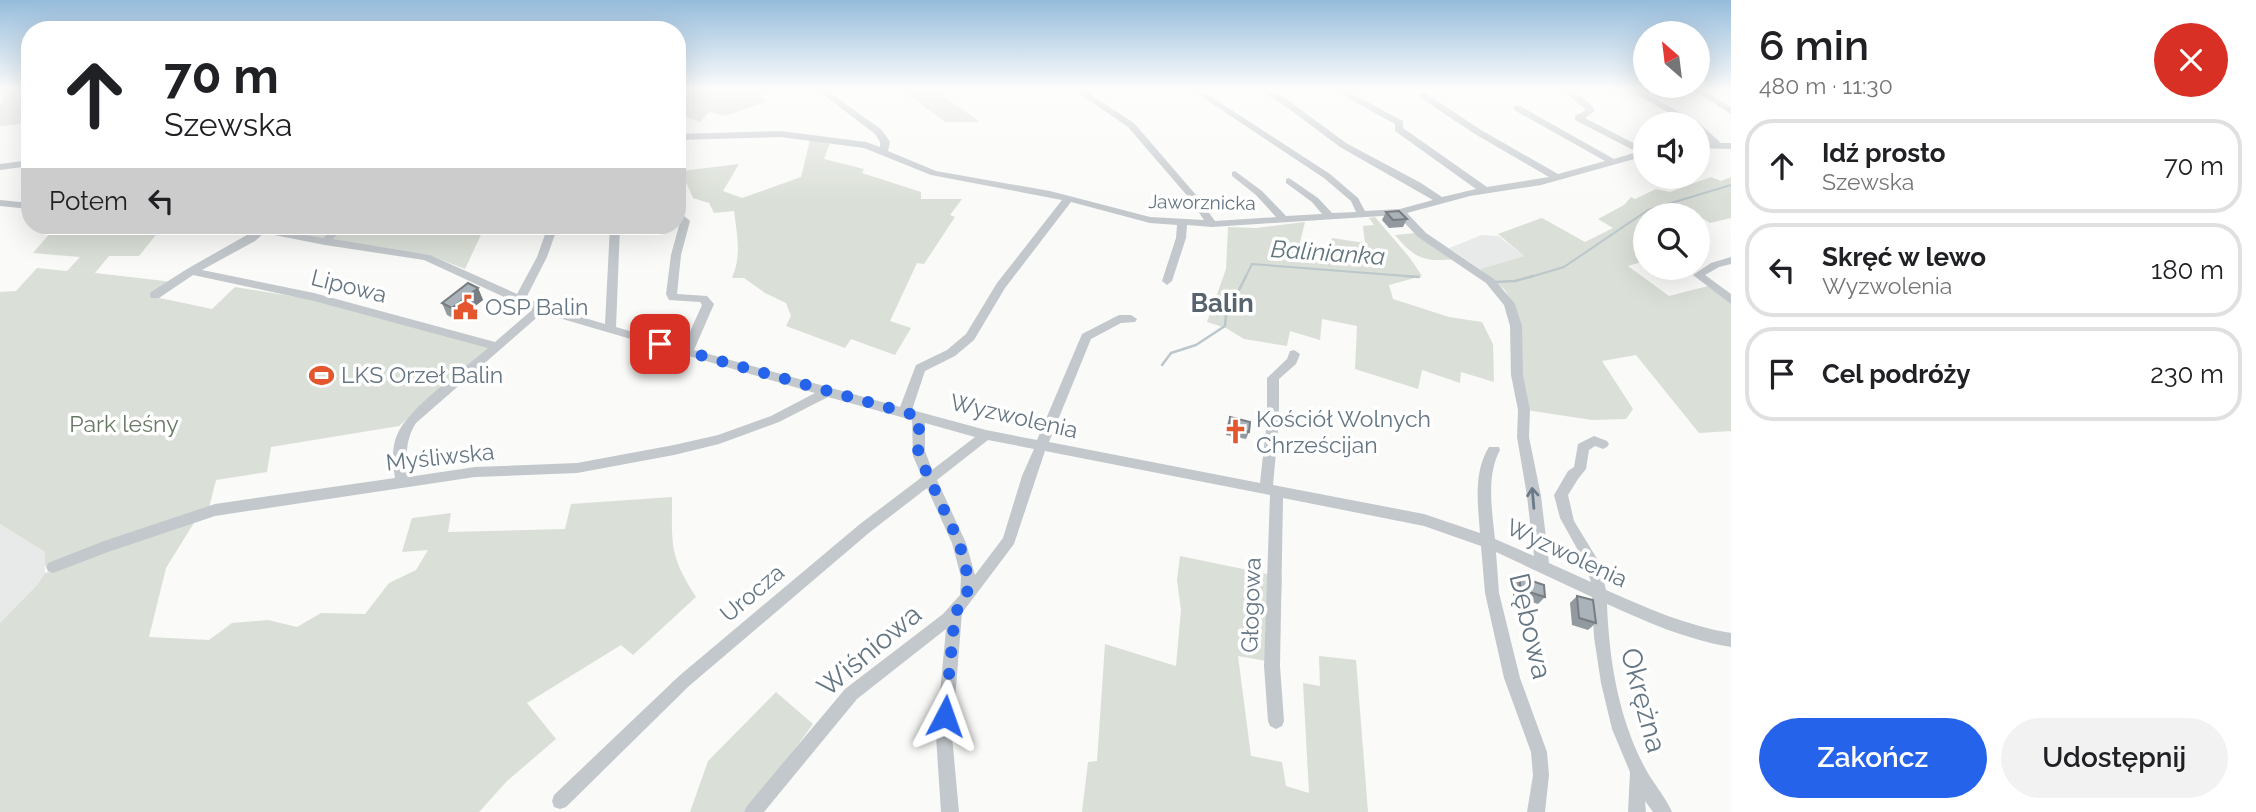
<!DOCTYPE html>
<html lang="pl">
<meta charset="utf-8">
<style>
:root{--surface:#fff;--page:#f2f2f2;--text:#202124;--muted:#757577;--line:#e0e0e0;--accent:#2563eb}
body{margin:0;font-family:Raleway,sans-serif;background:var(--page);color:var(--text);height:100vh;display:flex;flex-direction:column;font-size:26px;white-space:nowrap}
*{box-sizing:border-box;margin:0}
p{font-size:23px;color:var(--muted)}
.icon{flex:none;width:38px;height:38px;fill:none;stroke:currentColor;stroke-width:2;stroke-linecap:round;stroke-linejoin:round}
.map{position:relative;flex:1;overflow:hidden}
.sheet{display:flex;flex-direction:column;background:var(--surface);width:525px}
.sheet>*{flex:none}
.guide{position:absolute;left:21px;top:21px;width:665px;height:214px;border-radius:28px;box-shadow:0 7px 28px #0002;background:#fff;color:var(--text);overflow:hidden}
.needle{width:46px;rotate:332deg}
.controls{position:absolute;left:1633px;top:21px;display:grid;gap:14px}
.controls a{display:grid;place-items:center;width:77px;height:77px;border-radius:50%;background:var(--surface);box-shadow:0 7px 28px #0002;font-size:35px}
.pin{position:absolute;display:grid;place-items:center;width:60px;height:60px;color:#fff;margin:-30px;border-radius:14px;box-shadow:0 4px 10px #0006}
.me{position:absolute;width:77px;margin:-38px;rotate:4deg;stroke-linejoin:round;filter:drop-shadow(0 0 5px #0008)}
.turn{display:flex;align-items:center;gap:24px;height:147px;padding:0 28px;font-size:32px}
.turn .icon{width:91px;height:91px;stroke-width:2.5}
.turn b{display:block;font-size:49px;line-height:60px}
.then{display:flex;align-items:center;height:66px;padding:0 28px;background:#0003;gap:14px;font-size:26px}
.round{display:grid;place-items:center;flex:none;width:74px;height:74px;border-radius:37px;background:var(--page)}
.headline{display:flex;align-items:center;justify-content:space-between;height:119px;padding:0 28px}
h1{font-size:42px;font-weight:600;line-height:52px}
.action{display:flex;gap:14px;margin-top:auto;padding:14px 28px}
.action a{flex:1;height:80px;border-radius:42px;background:var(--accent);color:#fff;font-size:28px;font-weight:600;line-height:80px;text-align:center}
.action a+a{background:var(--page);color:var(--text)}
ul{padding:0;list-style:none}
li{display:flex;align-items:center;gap:21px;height:94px;margin:0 14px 10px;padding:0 14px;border:4px solid var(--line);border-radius:28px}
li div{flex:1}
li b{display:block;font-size:26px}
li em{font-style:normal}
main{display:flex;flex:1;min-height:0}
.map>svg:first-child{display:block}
.built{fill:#e8e9e9}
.green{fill:#dadfd7}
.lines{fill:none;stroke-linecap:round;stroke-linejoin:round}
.stream-far1{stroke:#bbc7cb;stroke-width:2}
.stream{stroke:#bbc7cb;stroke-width:2.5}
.minor{fill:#c3c8cc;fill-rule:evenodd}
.wall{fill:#929a9f}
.shaded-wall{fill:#777d82}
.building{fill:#aab3b9;stroke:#777d82;stroke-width:2}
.oneway{stroke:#6a7a87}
.route{stroke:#2563eb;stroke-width:12;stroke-dasharray:0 21.6}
.labels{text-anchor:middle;stroke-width:7;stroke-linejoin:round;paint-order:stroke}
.far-street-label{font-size:19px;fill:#657683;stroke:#fff}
.street-label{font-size:23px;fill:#657683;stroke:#fff}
.poi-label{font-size:23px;fill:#657683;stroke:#fff;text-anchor:start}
.park-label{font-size:23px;fill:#687a64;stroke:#fff}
.water-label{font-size:24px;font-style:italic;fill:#60757c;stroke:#fff}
.quarter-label{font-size:26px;font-weight:bold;fill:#57646e;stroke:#fff}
.near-street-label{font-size:28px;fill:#657683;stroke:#fff}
</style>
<main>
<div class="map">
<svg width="1731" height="812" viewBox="0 0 1731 812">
<rect width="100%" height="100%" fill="#fafaf8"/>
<!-- built -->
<g class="built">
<polygon points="1482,235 1498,236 1524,256 1480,269 1449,248"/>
<polygon points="0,524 45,552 45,573 38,584 0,623"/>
</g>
<!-- green -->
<g class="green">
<polygon points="0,89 30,89 20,124 0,126 0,105 6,93 0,93"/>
<polygon points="677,89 763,89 767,92 759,95 765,102 726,116 709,112 700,122 677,113"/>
<polygon points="900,89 933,89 980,122 945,122"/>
<path d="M810 140 830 143 824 159 864 169 862 173 921 192V199H962L950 215 955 217 924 264 917 263 890 321 911 328 895 355 851 339 845 348 786 326 791 316 786 303 765 293 744 278H732C742 255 737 235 734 211L714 213 709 203 693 198 681 171 739 164 723 191 742 198 801 177Z"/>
<polygon points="1711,177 1721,181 1731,177 1731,218 1710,223 1702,218 1698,220 1698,215 1645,215 1645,236 1639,239 1645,243 1645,261 1628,266 1669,296 1708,286 1731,302 1731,431 1699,433 1636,355 1602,361 1633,409 1626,419 1592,420 1526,410 1516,310 1505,290 1480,269 1524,256 1498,234 1542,218 1585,242 1613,228 1598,219 1624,205 1631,197 1635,199 1656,189 1670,192"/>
<polygon points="1375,217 1410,258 1422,276 1389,285 1393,299 1449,317 1482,322 1493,344 1494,382 1461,372 1460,383 1422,370 1418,389 1355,369 1357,326 1322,319 1320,340 1290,331 1287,346 1244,339 1226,328 1207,322 1226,269 1228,227 1256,228 1305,222 1298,251 1328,258 1332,238 1365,243 1363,226 1374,225 1369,218"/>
<polygon points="135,226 163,226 139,256 109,256 95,273 173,282 155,297 212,309 235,287 328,302 490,348 399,426 271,447 267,472 216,480 209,508 45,566 45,552 0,524 0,292 16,291 37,268 67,271 80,257 33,253 51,232 129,234"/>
<polygon points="252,226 335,226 323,238"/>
<polygon points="343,226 485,226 465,269 429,255 331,239"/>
<path d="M1415 233 1455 259C1424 262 1415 259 1395 235Z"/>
<path d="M672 497C672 545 669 555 696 597L633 655 621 645 527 703 556 739 507 781 479 812H0V623L38 584 45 573 197 518 166 568 149 637 209 640 232 623 268 620 297 627 321 613 365 614 389 583 416 570 428 550 402 552 412 518 451 513 448 532 565 529 571 504Z"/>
<polygon points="1180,556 1282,577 1278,663 1238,656 1251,756 1282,762 1286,786 1309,793 1303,683 1320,686 1319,656 1356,660 1368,812 1082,812 1088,762 1097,761 1105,644 1176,666 1181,610 1177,580"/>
<polygon points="776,692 813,724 749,812 690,812 708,761"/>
</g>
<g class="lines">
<!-- stream-far1 -->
<g class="stream-far1">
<polyline points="677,112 684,114"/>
<polyline points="1245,278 1252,264 1419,277"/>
<polyline points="1527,278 1564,267 1648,210 1731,185"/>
</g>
<!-- stream -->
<g class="stream">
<polyline points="1405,276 1419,277"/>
<polyline points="1495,282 1515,281 1533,276"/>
<polyline points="1162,365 1171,353 1196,345 1225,326 1226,316 1246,276"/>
</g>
<!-- minor -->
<g class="minor">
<path d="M816 89H825L882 130 890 142 888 151 936 171 1050 191 1150 217 1204 220 1190 199 1128 127 1073 89H1082L1134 123 1196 195 1215 221 1276 217 1256 195 1232 176V172L1235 171 1262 191 1286 216 1322 214 1312 202 1286 183V179L1289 178 1318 198 1332 213 1356 212 1351 201 1324 178 1190 89H1199L1330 174 1358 198 1365 211 1400 209 1433 200 1340 147 1292 111 1259 89H1268L1285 98 1346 143 1421 183 1442 197 1476 189 1395 131V124L1335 91 1334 89H1343L1403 121V128L1487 187 1549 177 1475 134 1419 97V93H1425L1481 130 1558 174 1605 161 1514 110V106H1520L1614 159 1637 152 1575 120V116L1586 110 1561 89C1574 89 1589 100 1595 111L1585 118 1645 149V156L1541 185 1470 196 1407 213 1426 233 1494 279 1515 304 1522 326 1523 375 1530 410 1529 437 1541 496 1549 563 1591 582 1584 561 1560 518 1554 495 1568 471 1574 467 1578 444 1594 436 1607 441 1609 444 1607 447 1603 449 1595 446 1589 450 1586 469 1578 479 1568 495 1574 521 1599 562 1606 590C1647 608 1687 626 1731 633V647C1687 640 1647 622 1607 604 1609 659 1618 716 1644 766 1652 782 1665 796 1672 812H1653L1645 801 1646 812H1628L1630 772 1612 729 1601 683 1594 637 1592 597 1496 552 1499 593 1520 678 1547 752 1549 775 1545 812H1527L1533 775 1531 752 1504 678 1485 593 1481 546 1424 526 1283 498 1280 666 1284 721 1282 726 1276 729 1270 726 1268 721 1264 666 1270 495 1045 451 1014 544 962 613 952 736 959 812H941L936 736 946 629 857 699 764 812H744L747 806 845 689 943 614 960 595 961 577 952 543 927 488 870 532 689 686 566 807 560 809 554 807 552 801 554 795 679 676 860 524 922 477 913 456 912 420 828 397 779 422 719 444 674 455 577 473 475 477 215 516 108 552 53 573 48 571 46 567 48 563 104 541 215 504 395 478C393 464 391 449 397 435 407 409 465 368 488 348L314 301 193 275 159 298H151L150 295 151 292 187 269 254 231 240 228 239 226H258L323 238 335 226H345L333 239 430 255 517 294 537 257 548 226H558L547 257 526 298 544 306 605 324 610 226H620L616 327 683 347 702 305 700 302 669 300 666 294 671 255 680 222 677 219V210L690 221 681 255 677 294 707 296 714 304 694 350 900 407 916 365 947 350 966 334 997 283 1062 200 931 175 864 148 781 137 677 140V134L781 131 866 142 880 147V142L875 134ZM1071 202 1150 223 1177 225 1176 238 1162 281 1167 285 1172 281 1186 238 1187 225 1212 227 1397 215 1418 237 1486 283 1504 305 1510 326 1511 375 1518 410 1517 437 1527 496 1534 556 1495 539C1492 510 1486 476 1500 450L1499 447H1489C1473 472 1478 505 1480 533L1424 514 1273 485 1279 420V379L1296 364 1300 354 1294 350 1290 351 1287 359 1267 378V420L1260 483 1049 442 1091 339 1121 323 1135 322 1137 319 1131 315H1119L1082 334 1037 440 986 430 912 410 925 371 955 356 974 340 1005 288ZM264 233 325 245 424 260 532 310 495 342 314 293 202 270 255 241ZM542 313 815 393 771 416 718 435 674 445 577 463 475 467 408 477C406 457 405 440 416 423ZM925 423 975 437 932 470 925 451ZM988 440 1034 449 1022 476 1003 538 975 575 966 543 937 480Z"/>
<polygon points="1627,89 1636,89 1698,122 1721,143 1731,143 1731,149 1698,148 1698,142 1710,143 1698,130 1698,124 1689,124"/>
<polygon points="1692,89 1701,89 1731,107 1731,114"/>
<polygon points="30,160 30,166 0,170 0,164"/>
<polygon points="0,200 30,203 30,209 0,206"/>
<polygon points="1731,257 1731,264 1719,267 1705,275 1731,294 1731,304 1693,275 1711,263"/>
</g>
</g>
<!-- wall -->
<g class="wall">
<polygon points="1386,212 1407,219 1403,227 1389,228 1382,220"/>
<polygon points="478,288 483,300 457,320 447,315 442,303"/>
<polygon points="1230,417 1249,432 1246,439 1226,435 1227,425"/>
<polygon points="1520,577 1545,597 1538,604 1513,596 1513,584"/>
<polygon points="1577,596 1596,623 1588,630 1572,625 1570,603"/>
</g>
<!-- shaded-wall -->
<polygon class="shaded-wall" points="478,288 483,300 457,320 452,308"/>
<!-- building -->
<g class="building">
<polygon points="1399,211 1407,219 1393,220 1386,212"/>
<polygon points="468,283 478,288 452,308 442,303"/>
<polygon points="1230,417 1250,422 1249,432 1229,427"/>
<polygon points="1520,577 1544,585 1545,597 1520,589"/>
<polygon points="1577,596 1593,600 1596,623 1579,618"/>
</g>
<!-- one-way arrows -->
<defs><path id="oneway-shaft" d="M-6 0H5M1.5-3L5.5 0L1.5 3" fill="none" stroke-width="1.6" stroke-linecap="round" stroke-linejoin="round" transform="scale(1.75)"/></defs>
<use class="oneway" href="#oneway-shaft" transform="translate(1533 498) rotate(-95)"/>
<!-- sky -->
<linearGradient id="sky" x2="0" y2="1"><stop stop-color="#96bcdc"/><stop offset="0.44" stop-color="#fdfdfc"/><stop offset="1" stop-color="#fdfdfc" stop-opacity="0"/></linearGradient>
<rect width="1731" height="202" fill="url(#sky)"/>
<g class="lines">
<!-- route -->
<path class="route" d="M660 344 918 416C921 432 916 442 919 456L959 542 968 577 967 597 955 613 945 716"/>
</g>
<!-- icons -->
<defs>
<symbol id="civic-bare" viewBox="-9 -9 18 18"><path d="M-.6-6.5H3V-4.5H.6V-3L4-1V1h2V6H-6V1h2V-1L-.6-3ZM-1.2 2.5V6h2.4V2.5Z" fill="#e4572e" stroke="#fff" stroke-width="2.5" paint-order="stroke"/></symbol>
<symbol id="stadium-bare" viewBox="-9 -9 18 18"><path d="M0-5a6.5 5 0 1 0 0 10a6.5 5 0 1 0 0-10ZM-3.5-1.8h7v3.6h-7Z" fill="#e4572e" stroke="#fff" stroke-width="2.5" paint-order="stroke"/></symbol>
<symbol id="church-bare" viewBox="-9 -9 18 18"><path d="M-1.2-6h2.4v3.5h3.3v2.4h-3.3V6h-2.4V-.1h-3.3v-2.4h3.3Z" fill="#e4572e" stroke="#fff" stroke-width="2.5" paint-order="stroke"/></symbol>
</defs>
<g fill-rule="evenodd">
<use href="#civic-bare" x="448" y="290" width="35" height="35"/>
<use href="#stadium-bare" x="304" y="358" width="35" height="35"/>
<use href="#church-bare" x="1218" y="414" width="35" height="35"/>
</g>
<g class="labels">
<!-- far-street labels -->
<g class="far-street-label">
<text transform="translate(1202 202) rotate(1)" y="7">Jaworznicka</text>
</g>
<!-- street labels -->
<g class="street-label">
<text transform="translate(349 286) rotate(14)" y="8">Lipowa</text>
<text transform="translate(1014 416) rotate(13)" y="8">Wyzwolenia</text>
<text transform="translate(440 457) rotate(-6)" y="8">Myśliwska</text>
<text transform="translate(1567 553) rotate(25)" y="8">Wyzwolenia</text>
<text transform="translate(752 593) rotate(-40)" y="8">Urocza</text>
<text transform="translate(1251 605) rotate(-88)" y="8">Głogowa</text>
</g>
<!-- poi labels -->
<g class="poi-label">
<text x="485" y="315">OSP Balin</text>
<text x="341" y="383">LKS Orzeł Balin</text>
<text x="1256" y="427">Kościół Wolnych<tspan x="1256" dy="26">Chrześcijan</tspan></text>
</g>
<!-- park labels -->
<g class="park-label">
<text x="124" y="432">Park leśny</text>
</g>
<!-- water labels -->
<g class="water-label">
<text transform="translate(1328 253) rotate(4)" y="8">Balinianka</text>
</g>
<!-- quarter labels -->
<g class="quarter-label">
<text x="1222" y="312">Balin</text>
</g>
<!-- near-street labels -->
<g class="near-street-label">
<text transform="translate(1531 626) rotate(77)" y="10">Dębowa</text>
<text transform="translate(869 650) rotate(-40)" y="10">Wiśniowa</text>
<text transform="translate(1644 700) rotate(75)" y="10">Okrężna</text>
</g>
</g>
</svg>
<div class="controls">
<a><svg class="needle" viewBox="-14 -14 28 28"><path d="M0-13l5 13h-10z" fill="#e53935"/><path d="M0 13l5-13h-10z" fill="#757577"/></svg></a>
<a><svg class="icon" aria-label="sound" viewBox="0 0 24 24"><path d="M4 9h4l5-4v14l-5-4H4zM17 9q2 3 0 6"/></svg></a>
<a><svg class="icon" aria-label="search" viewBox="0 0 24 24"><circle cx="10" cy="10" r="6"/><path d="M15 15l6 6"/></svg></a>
</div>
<div class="pin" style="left:660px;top:344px;background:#d93025"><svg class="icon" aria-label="arrive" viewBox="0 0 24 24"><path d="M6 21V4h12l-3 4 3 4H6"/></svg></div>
<svg class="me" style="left:945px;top:716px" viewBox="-20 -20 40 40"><path d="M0-17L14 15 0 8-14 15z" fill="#2563eb" stroke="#fff" stroke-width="4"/></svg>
<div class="guide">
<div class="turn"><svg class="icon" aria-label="ahead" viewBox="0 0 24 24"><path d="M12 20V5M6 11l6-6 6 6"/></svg><div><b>70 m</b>Szewska</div></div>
<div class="then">Potem<svg class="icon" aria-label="left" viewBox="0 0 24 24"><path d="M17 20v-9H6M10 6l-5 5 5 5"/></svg></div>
</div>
</div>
<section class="sheet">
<div class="headline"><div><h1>6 min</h1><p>480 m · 11:30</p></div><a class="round" style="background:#d93025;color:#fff"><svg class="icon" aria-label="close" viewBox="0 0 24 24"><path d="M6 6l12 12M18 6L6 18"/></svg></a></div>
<ul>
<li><svg class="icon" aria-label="ahead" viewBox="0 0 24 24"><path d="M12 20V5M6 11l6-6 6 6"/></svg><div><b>Idź prosto</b><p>Szewska</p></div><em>70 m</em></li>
<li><svg class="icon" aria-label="left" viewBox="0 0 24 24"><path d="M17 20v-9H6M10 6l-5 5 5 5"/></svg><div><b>Skręć w lewo</b><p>Wyzwolenia</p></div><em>180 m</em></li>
<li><svg class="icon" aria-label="arrive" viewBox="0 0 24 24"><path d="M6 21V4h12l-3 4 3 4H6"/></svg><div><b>Cel podróży</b></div><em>230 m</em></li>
</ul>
<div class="action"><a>Zakończ</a><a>Udostępnij</a></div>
</section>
</main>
